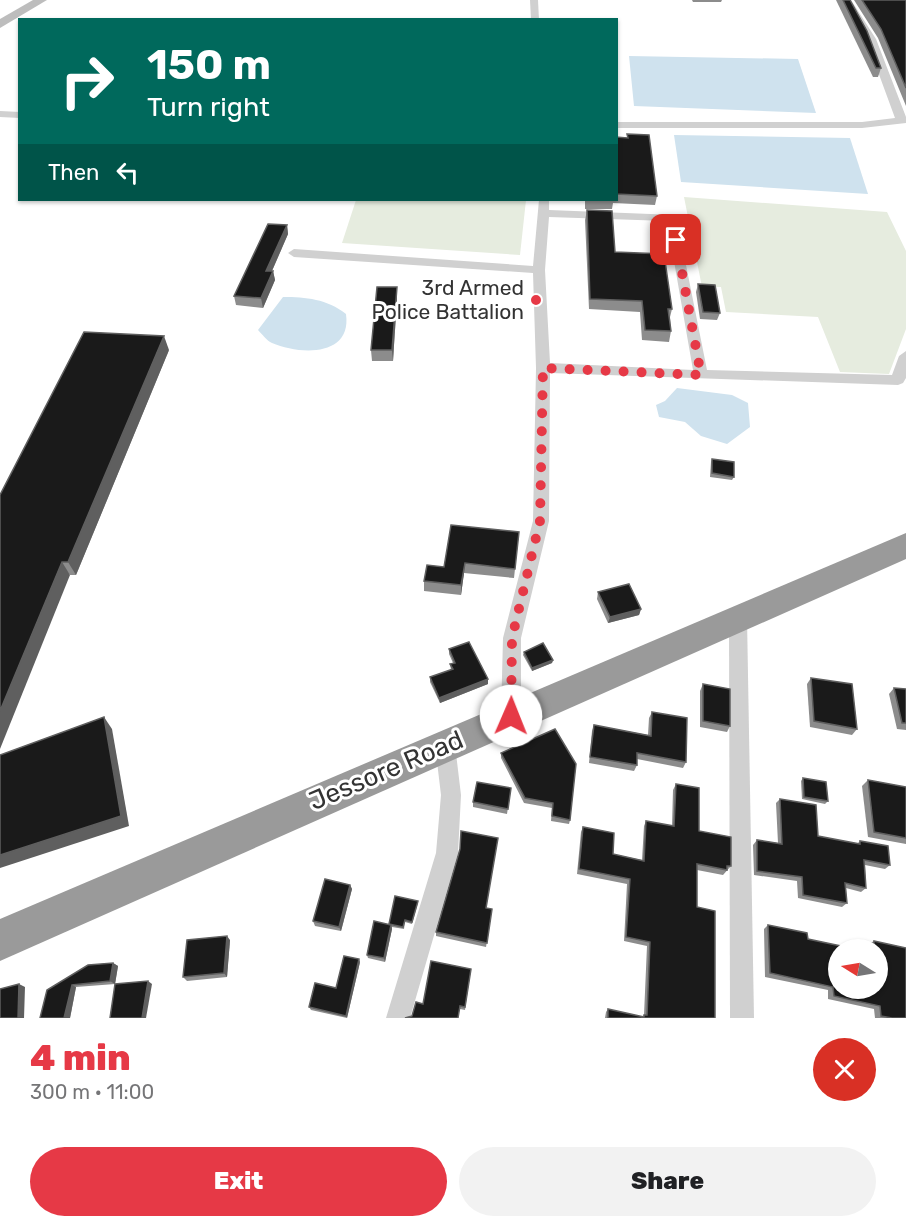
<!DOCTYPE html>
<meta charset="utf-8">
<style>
:root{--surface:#fff;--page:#f2f2f2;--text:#202124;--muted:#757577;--accent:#e63946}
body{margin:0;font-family:Rubik,sans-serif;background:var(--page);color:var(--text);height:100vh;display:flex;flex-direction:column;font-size:22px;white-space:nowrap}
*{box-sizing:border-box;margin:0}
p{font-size:20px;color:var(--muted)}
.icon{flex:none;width:33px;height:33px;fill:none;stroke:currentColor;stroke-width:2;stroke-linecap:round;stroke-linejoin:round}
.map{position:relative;height:1018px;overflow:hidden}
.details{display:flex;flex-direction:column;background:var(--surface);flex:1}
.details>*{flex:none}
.hud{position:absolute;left:18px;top:18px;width:600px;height:183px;border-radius:0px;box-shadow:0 2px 4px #0004;background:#00695c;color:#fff;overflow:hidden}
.needle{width:39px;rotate:281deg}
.fabs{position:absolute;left:828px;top:939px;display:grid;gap:12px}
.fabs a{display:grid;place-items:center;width:60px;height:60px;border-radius:50%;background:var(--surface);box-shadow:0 2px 4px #0004;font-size:30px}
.pin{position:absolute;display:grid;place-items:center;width:51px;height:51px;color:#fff;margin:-26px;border-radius:12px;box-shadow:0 3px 9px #0006}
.me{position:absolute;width:66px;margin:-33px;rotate:1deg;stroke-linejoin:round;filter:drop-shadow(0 0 4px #0008)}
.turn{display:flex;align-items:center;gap:21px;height:126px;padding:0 30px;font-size:27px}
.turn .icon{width:78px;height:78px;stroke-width:2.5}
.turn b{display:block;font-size:42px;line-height:51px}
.then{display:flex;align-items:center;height:57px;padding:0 30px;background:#0003;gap:12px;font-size:22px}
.round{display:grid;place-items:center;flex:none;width:63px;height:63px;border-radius:32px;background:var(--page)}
.head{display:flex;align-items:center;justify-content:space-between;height:102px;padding:0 30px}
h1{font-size:36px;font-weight:800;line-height:45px;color:var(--accent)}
.action{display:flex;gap:12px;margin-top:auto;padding:12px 30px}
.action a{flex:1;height:69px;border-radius:36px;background:var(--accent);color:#fff;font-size:24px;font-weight:800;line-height:69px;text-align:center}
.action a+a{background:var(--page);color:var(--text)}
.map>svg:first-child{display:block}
.green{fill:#e6ecdf}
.water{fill:#cfe2ee}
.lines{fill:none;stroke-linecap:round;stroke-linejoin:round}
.street{fill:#d0d0d0;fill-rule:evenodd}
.secondary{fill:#bdbdbd;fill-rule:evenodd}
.highway{fill:#9a9a9a;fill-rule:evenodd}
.wall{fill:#8c8c8c}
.shaded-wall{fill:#5f5f5f}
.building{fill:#1a1a1a;stroke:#5f5f5f;stroke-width:1.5}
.route{stroke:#e63946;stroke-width:10;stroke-dasharray:0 18}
.poi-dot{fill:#e63946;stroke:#fff;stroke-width:2}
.labels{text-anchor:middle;stroke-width:6;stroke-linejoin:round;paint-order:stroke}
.poi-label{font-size:21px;fill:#333;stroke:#fff;text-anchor:end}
.near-street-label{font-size:26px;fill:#333;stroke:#fff}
</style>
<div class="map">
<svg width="906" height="1018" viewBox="0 0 906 1018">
<rect width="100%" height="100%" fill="#fff"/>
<!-- green -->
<g class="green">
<polygon points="684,197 887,212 906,251 906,329 889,374 840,372 818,317 726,312 721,287 702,287"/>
<polygon points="356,200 526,200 520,255 342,243"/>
</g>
<!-- water -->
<g class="water">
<polygon points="629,56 798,59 816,113 634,106"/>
<polygon points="674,135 850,138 868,194 681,182"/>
<path d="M283 297C306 297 327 299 346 314 352 357 300 355 272 343 267 341 262 334 258 330Z"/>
<polygon points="677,388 732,395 748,403 750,427 727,444 701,436 685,422 659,417 656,405 665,401"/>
</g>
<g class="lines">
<!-- street -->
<g class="street">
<polygon points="530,0 538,0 539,20 531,20"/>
<polygon points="843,0 851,0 876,39 906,117 906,123 862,128 616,128 616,122 862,122 895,118 866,39"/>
<polygon points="0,111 20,112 20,118 0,117"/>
<path d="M539 200H549V210L676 215 707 370 892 375 899 356 906 351V378L903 383 898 385 550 373 549 521 521 638V716L518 722 511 725 504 722 501 716 503 638 533 521 536 368 533 273 294 257 288 253 294 249 533 266ZM549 217 667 221 693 370 550 363 545 270Z"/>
<polygon points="738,610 744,612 747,618 754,1018 730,1018 729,618 732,612"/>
<polygon points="445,735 452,738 455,745 461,795 458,853 410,1018 386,1018 436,853 441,795 435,745 438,738"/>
</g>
<!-- secondary -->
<polygon class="secondary" points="33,0 47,0 0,28 0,19"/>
<!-- highway -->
<polygon class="highway" points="906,533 906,559 0,961 0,919"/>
</g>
<!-- wall -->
<g class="wall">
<polygon points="692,0 722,0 721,2 693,2"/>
<polygon points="836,0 850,0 881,68 878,77 873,77"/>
<polygon points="854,0 906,0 906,106 878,38"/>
<polygon points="627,134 657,196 655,205 613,203 612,209 585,209 585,200 616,200 616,137 627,138"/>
<polygon points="587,210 615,252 672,309 670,317 671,331 669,342 642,340 640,312 589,309 585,220"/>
<polygon points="287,225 288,234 272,271 273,271 275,280 263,308 236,305 234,296"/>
<polygon points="698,284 720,313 717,320 700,319 696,292"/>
<polygon points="397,287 397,298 393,361 372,361 371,350"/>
<polygon points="169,350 76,575 70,575 0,495"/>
<polygon points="712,459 734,477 732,480 710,477 711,462"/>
<polygon points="519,532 514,578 464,573 461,595 424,591 424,581 444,567"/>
<polygon points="598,592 641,609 639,615 608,623 597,599"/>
<polygon points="449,649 488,684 440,703 430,682 430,677 451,670 450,664 453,663 449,654"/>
<polygon points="524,652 553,660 552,663 532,671 523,655"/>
<polygon points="811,678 857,729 852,735 810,727 807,684"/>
<polygon points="703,684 730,726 727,732 700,727 700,691"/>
<polygon points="894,688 906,689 906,730 897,729 889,694"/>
<polygon points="652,712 686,762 683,768 637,759 637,765 634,771 589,763 592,731 594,725 648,735 649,718"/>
<polygon points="501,753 570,820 569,824 551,821 552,808 524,803 501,758"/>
<polygon points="803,778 828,801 825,804 802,799 801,781"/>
<polygon points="868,780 906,787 906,844 868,837 862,786"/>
<polygon points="676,784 699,831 731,866 723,875 697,870 697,907 715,1018 605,1018 606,1012 608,1009 642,1017 644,1015 647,946 624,941 627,884 577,874 581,832 583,827 613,854 642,860 644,826 646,821 672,826 673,790"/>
<polygon points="511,788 507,814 473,807 473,802"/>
<polygon points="780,799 818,836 857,844 860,841 890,865 885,869 865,865 866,888 861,892 846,888 847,903 842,907 798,898 797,881 754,875 753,845 757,840 778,843 776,803"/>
<polygon points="350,885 352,889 341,931 315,926 313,921"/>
<polygon points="418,901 418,903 412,924 405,922 404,929 392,927 392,929 385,962 368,958 367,955 389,924"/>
<polygon points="487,908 492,909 486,947 436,936 436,932"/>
<polygon points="768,925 807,933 808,939 860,950 838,950 838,988 878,988 878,950 868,950 867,945 874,941 906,948 906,1018 875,1018 874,1009 828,999 828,990 765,977 764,929"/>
<polygon points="230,940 227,977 187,981 183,977"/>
<polygon points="360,962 347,1018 311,1010 309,1007 336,988"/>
<polygon points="113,963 118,966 115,984 76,987 70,1018 40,1018 47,990"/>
<polygon points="471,969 465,1010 460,1009 412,1016 423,1004"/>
</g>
<!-- shaded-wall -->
<g class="shaded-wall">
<polygon points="287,225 288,234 268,280 266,271"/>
<polygon points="273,271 275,280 263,308 261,298"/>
<polygon points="397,287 397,298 393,361 392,350"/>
<polygon points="164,336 169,350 76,575 68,562"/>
<polygon points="62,562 70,575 0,749 0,711"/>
<polygon points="465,563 464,573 461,595 461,585"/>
<polygon points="641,609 639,615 608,623 610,617"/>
<polygon points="553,660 552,663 532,671 532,668"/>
<polygon points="488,679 488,684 440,703 439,698"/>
<polygon points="104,717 112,729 129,826 0,868 0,855"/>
<polygon points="350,885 352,889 341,931 339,927"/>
<polygon points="391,925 392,929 385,962 384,958"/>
<polygon points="227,936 230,940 227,977 224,973"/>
<polygon points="359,959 360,962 347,1018 346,1016"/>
<polygon points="113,963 118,966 115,984 110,981"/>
<polygon points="148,981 152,984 146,1018 142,1018"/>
<polygon points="19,984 25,987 24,1018 18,1018"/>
<polygon points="72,985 76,987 70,1018 64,1018"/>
</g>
<!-- building -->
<g class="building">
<polygon points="843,0 850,0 867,31 881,68 876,68"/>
<polygon points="862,0 906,0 906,88 881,29"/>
<polygon points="627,134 649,135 657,196 616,194 616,137 628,138"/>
<polygon points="587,210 612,211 615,252 664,254 672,309 668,309 671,331 645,330 642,301 590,299"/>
<polygon points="268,224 287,225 266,271 273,271 261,298 234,296"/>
<polygon points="698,284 715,285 720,313 703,312"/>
<polygon points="377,287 397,287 392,350 371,350"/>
<polygon points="84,332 164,336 68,562 62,562 0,711 0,495"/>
<polygon points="712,459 734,462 734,477 712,473"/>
<polygon points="451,525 519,532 515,569 465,563 461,585 424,581 427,565 444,567"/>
<polygon points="629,584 641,609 610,617 598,592"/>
<polygon points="469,642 488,679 439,698 430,677 453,669 450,664 455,663 449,649"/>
<polygon points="543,643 553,660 532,668 524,652"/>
<polygon points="811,678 852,684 857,729 814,721"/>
<polygon points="703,684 730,689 730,726 703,721"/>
<polygon points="894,688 906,689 906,723 902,723"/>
<polygon points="652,712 687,718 686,762 637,753 637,765 590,757 594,725 651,736"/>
<polygon points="104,717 121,816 0,855 0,755"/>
<polygon points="555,729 576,764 570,820 552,816 553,803 525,798 501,753"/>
<polygon points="803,778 826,782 828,801 804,797"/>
<polygon points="868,780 906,787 906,838 874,832"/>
<polygon points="477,782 511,788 508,809 473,802"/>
<polygon points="676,784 699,788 699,831 731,837 731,866 727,866 727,870 697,864 697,907 715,911 715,1018 608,1018 608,1009 644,1017 644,1015 647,1015 650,942 626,937 630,879 579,869 583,827 614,833 613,854 644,861 646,821 674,826"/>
<polygon points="780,799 816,805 818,836 860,844 860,841 888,846 890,865 864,860 866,888 845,883 847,903 803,895 802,877 757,871 757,840 782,844"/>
<polygon points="461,831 498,838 486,908 492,909 487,943 436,932 460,849"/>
<polygon points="325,879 350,885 339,927 313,921"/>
<polygon points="395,896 418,901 412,922 405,920 403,927 389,924"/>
<polygon points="374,921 391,925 384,958 367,955"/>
<polygon points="768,925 807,933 808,939 860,950 838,950 838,988 878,988 878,950 874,950 874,941 906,948 906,1018 892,1018 881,1016 880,1006 834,996 833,987 770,973"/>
<polygon points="227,936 224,973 183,977 187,940"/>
<polygon points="344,956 359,959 346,1016 309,1007 315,983 336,988"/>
<polygon points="431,961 471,969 465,1007 460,1006 458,1018 405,1018 412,1016 416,1002 423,1004"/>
<polygon points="113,963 110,981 72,985 64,1018 40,1018 47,990 88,965"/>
<polygon points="148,981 142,1018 110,1018 115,984"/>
<polygon points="19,984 18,1018 0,1018 0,989"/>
</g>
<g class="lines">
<!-- route -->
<polyline class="route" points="511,716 512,638 540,521 543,368 701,375 676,240"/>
</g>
<!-- markers -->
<circle class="poi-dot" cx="536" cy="300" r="6"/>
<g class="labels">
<!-- poi labels -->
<g class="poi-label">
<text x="524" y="295">3rd Armed<tspan x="524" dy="24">Police Battalion</tspan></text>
</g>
<!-- near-street labels -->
<g class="near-street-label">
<text transform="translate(386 770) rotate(-23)" y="9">Jessore Road</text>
</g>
</g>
</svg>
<div class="fabs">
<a><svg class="needle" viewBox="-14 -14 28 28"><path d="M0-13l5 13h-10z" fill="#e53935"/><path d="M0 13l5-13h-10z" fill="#757577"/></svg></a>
</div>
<div class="pin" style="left:676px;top:240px;background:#d93025"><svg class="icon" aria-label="arrive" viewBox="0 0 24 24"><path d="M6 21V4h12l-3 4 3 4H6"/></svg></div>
<svg class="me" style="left:511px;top:716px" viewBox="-20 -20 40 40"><circle r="19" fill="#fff"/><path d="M0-13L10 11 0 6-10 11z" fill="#e63946"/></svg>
<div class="hud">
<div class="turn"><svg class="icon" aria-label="right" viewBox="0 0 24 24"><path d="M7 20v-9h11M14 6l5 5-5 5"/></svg><div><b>150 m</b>Turn right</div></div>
<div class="then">Then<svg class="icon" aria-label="left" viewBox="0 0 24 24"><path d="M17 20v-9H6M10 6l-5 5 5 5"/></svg></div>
</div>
</div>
<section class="details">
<div class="head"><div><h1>4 min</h1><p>300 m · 11:00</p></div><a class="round" style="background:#d93025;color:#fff"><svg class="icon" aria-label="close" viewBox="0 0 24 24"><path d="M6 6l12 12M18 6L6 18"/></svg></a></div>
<div class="action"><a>Exit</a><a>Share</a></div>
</section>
